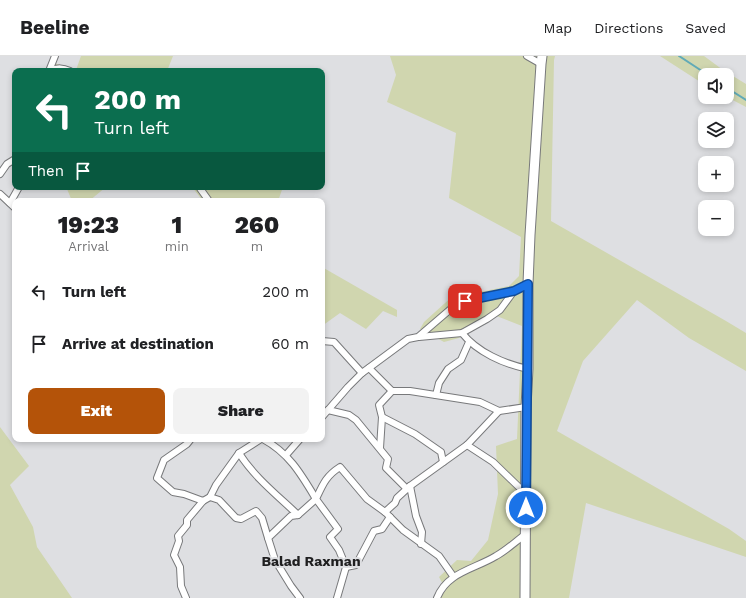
<!DOCTYPE html>
<meta charset="utf-8">
<style>
:root{--surface:#fff;--page:#f2f2f2;--text:#202124;--muted:#757577;--line:#e0e0e0;--accent:#b45309}
body{margin:0;font-family:"Work Sans",sans-serif;background:var(--page);color:var(--text);height:100vh;display:flex;flex-direction:column;font-size:15px;white-space:nowrap}
*{box-sizing:border-box;margin:0}
p{font-size:13px;color:var(--muted)}
.icon{flex:none;width:22px;height:22px;fill:none;stroke:currentColor;stroke-width:2;stroke-linecap:round;stroke-linejoin:round}
.map{position:relative;flex:1;overflow:hidden}
.drawer{position:absolute;left:12px;top:142px;width:313px;height:244px;display:flex;flex-direction:column;background:var(--surface);border-radius:8px;box-shadow:0 2px 6px #0003}
.drawer>*{flex:none}
.banner{position:absolute;left:12px;top:12px;width:313px;height:122px;border-radius:8px;box-shadow:0 2px 6px #0003;background:#0b6e4f;color:#fff;overflow:hidden}
.buttons{position:absolute;left:698px;top:12px;display:grid;gap:8px}
.buttons a{display:grid;place-items:center;width:36px;height:36px;border-radius:8px;background:var(--surface);box-shadow:0 2px 6px #0003;font-size:20px}
.pin{position:absolute;display:grid;place-items:center;width:34px;height:34px;color:#fff;margin:-17px;border-radius:8px;box-shadow:0 2px 6px #0006}
.me{position:absolute;width:44px;margin:-22px;rotate:0deg;stroke-linejoin:round;filter:drop-shadow(0 0 3px #0008)}
.turn{display:flex;align-items:center;gap:14px;height:84px;padding:0 16px;font-size:18px}
.turn .icon{width:52px;height:52px;stroke-width:2.5}
.turn b{display:block;font-size:28px;line-height:34px}
.then{display:flex;align-items:center;height:38px;padding:0 16px;background:#0003;gap:8px;font-size:15px}
.eta{display:flex;justify-content:space-evenly;align-items:center;height:68px;text-align:center}
.eta b{font-size:24px;font-weight:800;line-height:28px}
.action{display:flex;gap:8px;margin-top:auto;padding:8px 16px}
.action a{flex:1;height:46px;border-radius:8px;background:var(--accent);color:#fff;font-size:16px;font-weight:800;line-height:46px;text-align:center}
.action a+a{background:var(--page);color:var(--text)}
ul{padding:0;list-style:none}
li{display:flex;align-items:center;gap:12px;height:52px;padding:0 16px}
li div{flex:1}
li b{display:block;font-size:15px}
li em{font-style:normal}
header{display:flex;align-items:center;gap:24px;box-sizing:border-box;height:56px;padding:0 20px;background:var(--surface);border-bottom:1px solid var(--line)}
header strong{font-size:19px}
nav{display:flex;gap:22px;margin-inline-start:auto;font-size:14px}
.map>svg:first-child{display:block}
.green{fill:#d0d6af}
.lines{fill:none;stroke-linecap:round;stroke-linejoin:round}
.stream{stroke:#61aab7;stroke-width:2}
.street-casing{stroke:#78797b;stroke-width:8}
.secondary-casing{stroke:#78797b;stroke-width:11}
.street{stroke:#fff;stroke-width:6}
.secondary{stroke:#fff;stroke-width:9}
.route-casing{stroke:#114b97;stroke-width:10}
.route{stroke:#1a73e8;stroke-width:7}
.labels{text-anchor:middle;stroke-width:4;stroke-linejoin:round;paint-order:stroke}
.quarter-label{font-size:14px;font-weight:bold;fill:#1f1f20;stroke:#dedfe2}
</style>
<header>
<strong>Beeline</strong>
<nav><a>Map</a><a>Directions</a><a>Saved</a></nav>
</header>
<div class="map">
<svg width="746" height="542" viewBox="0 0 746 542">
<rect width="100%" height="100%" fill="#dedfe2"/>
<!-- green -->
<g class="green">
<polygon points="81,0 173,0 167,15 51,15 54,7 76,14"/>
<polygon points="390,0 555,0 554,4 551,165 726,265 746,277 746,315 689,282 637,244 583,305 557,375 729,473 746,485 746,501 586,447 569,542 438,542 446,534 439,521 457,504 471,505 488,484 498,438 496,390 517,383 522,270 494,259 459,282 444,286 420,273 424,266 455,238 485,235 509,230 519,220 521,181 449,142 456,77 387,46 396,19"/>
<polygon points="660,0 704,0 723,14 746,28 746,51 727,41 727,19 705,19 705,29"/>
<polygon points="68,131 106,131 89,145 72,145 67,133"/>
<polygon points="192,131 283,131 278,145 203,145"/>
<polygon points="322,211 397,254 397,261 383,255 366,273 340,257 322,270"/>
<polygon points="0,371 29,410 10,429 33,471 37,491 72,542 0,542"/>
</g>
<g class="lines">
<!-- stream -->
<g class="stream">
<polyline points="679,0 708,19"/>
<polyline points="727,32 746,44"/>
</g>
<defs>
<g id="street">
<polyline points="527,0 541,8"/>
<polyline points="49,15 55,0"/>
<path d="M50 15C58 11 63 12 70 15"/>
<polyline points="0,118 7,108 15,103"/>
<polyline points="199,131 209,145"/>
<polyline points="0,138 15,152"/>
<polyline points="10,147 19,131"/>
<path d="M462 277C477 296 504 308 528 313"/>
<polyline points="419,281 462,277 487,263 500,254 514,235"/>
<polyline points="322,285 334,286 362,317 408,283 418,281 453,251 465,245 514,235 528,228"/>
<polyline points="369,312 392,335 410,335 480,346 499,355"/>
<polyline points="392,335 379,349 382,361 415,378 441,396 443,406"/>
<polyline points="436,339 439,327 448,313 461,304 469,286"/>
<polyline points="328,354 349,359 356,364 388,403 386,412 407,433"/>
<polyline points="322,361 348,331 362,317"/>
<polyline points="191,383 187,388 164,404 157,422 173,436 184,438 203,445 210,441 216,429 239,397 261,383"/>
<path d="M263 383C289 397 301 418 316 443L298 459 291 460 268 482 275 504 291 530 300 542"/>
<polyline points="467,389 493,406 526,438"/>
<polyline points="380,392 382,361"/>
<path d="M239 397C254 421 277 439 298 459"/>
<polyline points="286,399 300,383"/>
<polyline points="410,430 416,460 422,476 421,488"/>
<polyline points="210,441 219,444 236,462 241,463 256,455 262,462 268,482"/>
<polyline points="385,456 395,447 397,442 410,430 467,389 499,355 526,351"/>
<polyline points="346,511 356,509 374,475 382,473 390,461"/>
<polyline points="186,542 181,530 180,511 174,499 179,485 178,480 187,469 187,464 203,445"/>
<path d="M337 542 346 511 339 494 330 481 338 473 316 443C323 428 326 420 340 411L367 443 385 456 403 474 439 500 453 520"/>
<path d="M437 542C447 516 475 513 496 500 507 494 516 485 526 478"/>
</g>
<polyline id="secondary" points="525,542 526,351 528,313 528,228 530,179 541,8 542,0"/>
</defs>
<!-- street casing -->
<use href="#street" class="street-casing"/>
<!-- secondary casing -->
<use href="#secondary" class="secondary-casing"/>
<!-- street -->
<use href="#street" class="street"/>
<!-- secondary -->
<use href="#secondary" class="secondary"/>
</g>
<g class="lines">
<defs>
<path id="route" d="M465 245 514 235 528 228C528 303 526 377 526 452"/>
</defs>
<!-- route casing -->
<use href="#route" class="route-casing"/>
<!-- route -->
<use href="#route" class="route"/>
</g>
<g class="labels">
<!-- quarter labels -->
<g class="quarter-label">
<text x="311" y="510">Balad Raxman</text>
</g>
</g>
</svg>
<div class="buttons">
<a><svg class="icon" aria-label="sound" viewBox="0 0 24 24"><path d="M4 9h4l5-4v14l-5-4H4zM17 9q2 3 0 6"/></svg></a>
<a><svg class="icon" aria-label="layers" viewBox="0 0 24 24"><path d="M12 4l9 5-9 5-9-5zM3 14l9 5 9-5"/></svg></a>
<a>+</a>
<a>−</a>
</div>
<div class="pin" style="left:465px;top:245px;background:#d93025"><svg class="icon" aria-label="arrive" viewBox="0 0 24 24"><path d="M6 21V4h12l-3 4 3 4H6"/></svg></div>
<svg class="me" style="left:526px;top:452px" viewBox="-20 -20 40 40"><circle r="17" fill="#1a73e8" stroke="#fff" stroke-width="3"/><path d="M0-11L8 9 0 5-8 9z" fill="#fff"/></svg>
<div class="banner">
<div class="turn"><svg class="icon" aria-label="left" viewBox="0 0 24 24"><path d="M17 20v-9H6M10 6l-5 5 5 5"/></svg><div><b>200 m</b>Turn left</div></div>
<div class="then">Then<svg class="icon" aria-label="arrive" viewBox="0 0 24 24"><path d="M6 21V4h12l-3 4 3 4H6"/></svg></div>
</div>
<section class="drawer">
<div class="eta">
<div><b>19:23</b><p>Arrival</p></div>
<div><b>1</b><p>min</p></div>
<div><b>260</b><p>m</p></div>
</div>
<ul>
<li><svg class="icon" aria-label="left" viewBox="0 0 24 24"><path d="M17 20v-9H6M10 6l-5 5 5 5"/></svg><div><b>Turn left</b></div><em>200 m</em></li>
<li><svg class="icon" aria-label="arrive" viewBox="0 0 24 24"><path d="M6 21V4h12l-3 4 3 4H6"/></svg><div><b>Arrive at destination</b></div><em>60 m</em></li>
</ul>
<div class="action"><a>Exit</a><a>Share</a></div>
</section>
</div>
